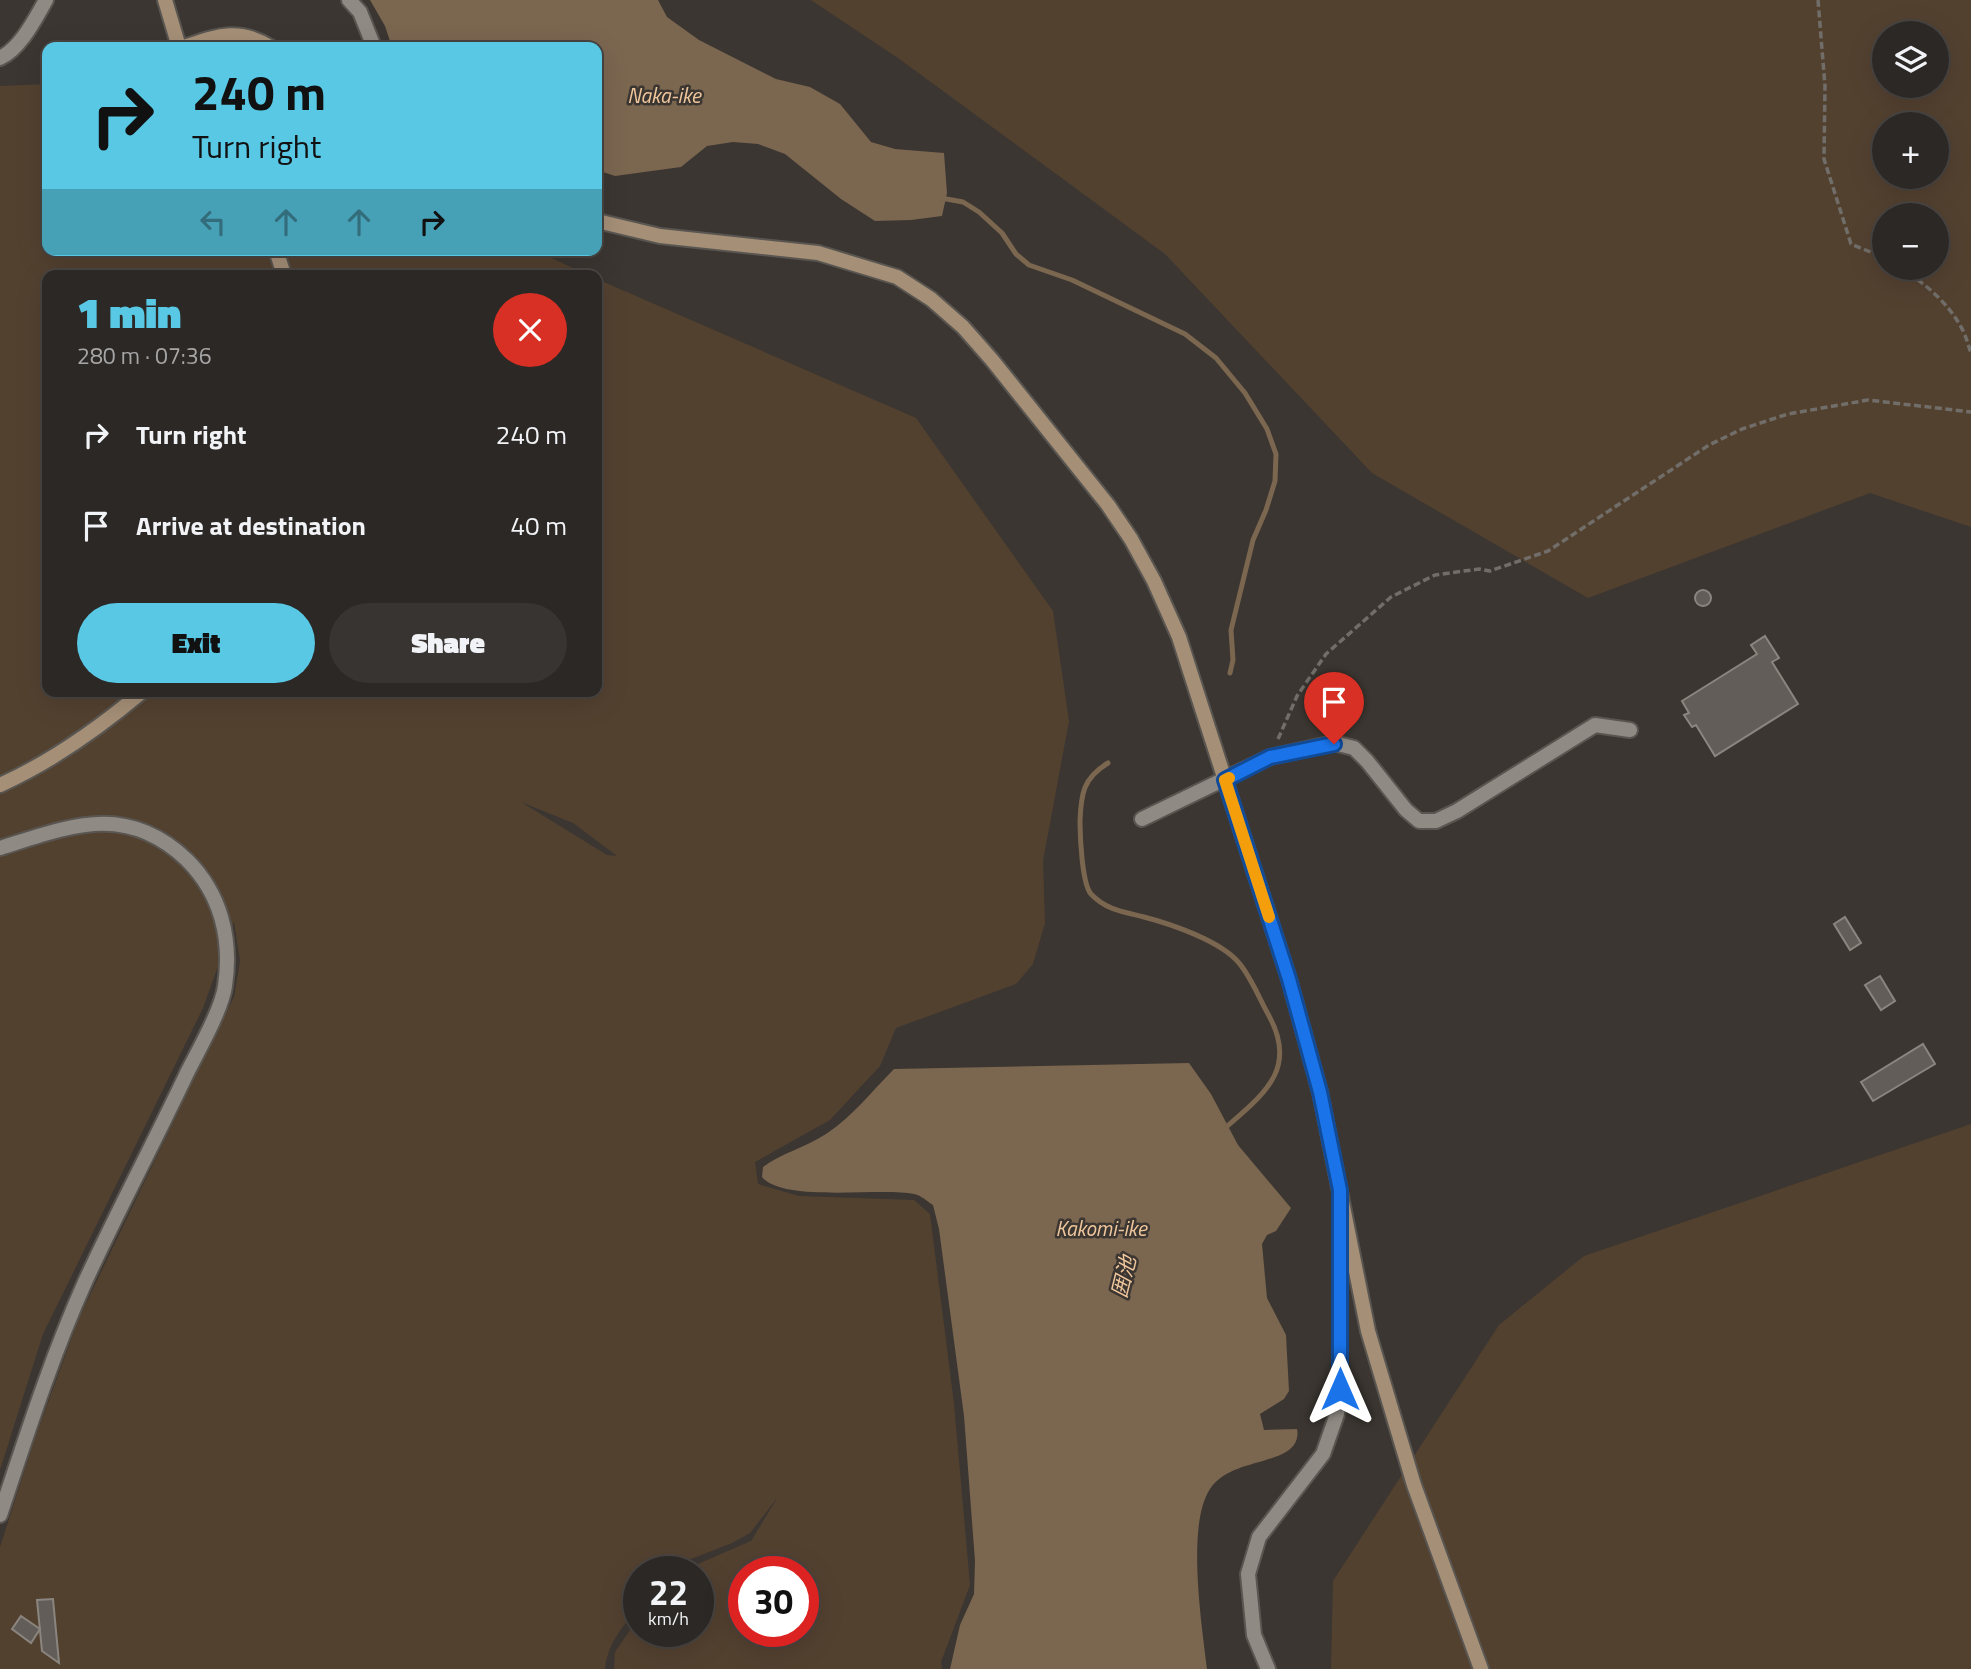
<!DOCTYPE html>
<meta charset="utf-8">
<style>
:root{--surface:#2c2825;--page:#383432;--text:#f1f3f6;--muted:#a6a6a7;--line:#484442;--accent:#58c8e4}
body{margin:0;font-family:"Titillium Web","Noto Sans JP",sans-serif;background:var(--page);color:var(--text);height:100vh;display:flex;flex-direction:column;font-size:26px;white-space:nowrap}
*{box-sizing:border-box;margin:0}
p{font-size:23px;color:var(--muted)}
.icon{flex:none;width:38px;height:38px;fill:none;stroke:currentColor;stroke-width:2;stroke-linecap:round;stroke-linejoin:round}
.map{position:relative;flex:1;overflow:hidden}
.panel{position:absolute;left:42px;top:270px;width:560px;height:427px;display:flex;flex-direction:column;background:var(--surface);border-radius:14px;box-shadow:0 7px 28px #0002,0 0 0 2px var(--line)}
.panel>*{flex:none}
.hud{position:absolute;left:42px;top:42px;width:560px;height:214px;border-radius:14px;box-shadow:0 7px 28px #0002,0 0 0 2px var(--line);background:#58c8e4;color:#111;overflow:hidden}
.buttons{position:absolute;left:1872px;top:21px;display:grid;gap:14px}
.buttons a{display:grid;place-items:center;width:77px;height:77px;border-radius:50%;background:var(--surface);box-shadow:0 7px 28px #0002,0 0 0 2px var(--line);font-size:35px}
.speed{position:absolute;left:623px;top:1556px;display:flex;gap:14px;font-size:35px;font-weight:700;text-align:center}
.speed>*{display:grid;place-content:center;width:91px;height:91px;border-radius:50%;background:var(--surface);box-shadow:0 7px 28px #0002,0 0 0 2px var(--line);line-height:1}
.speed small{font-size:18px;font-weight:400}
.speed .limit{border:10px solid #d22;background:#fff;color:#111}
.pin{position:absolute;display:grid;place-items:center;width:60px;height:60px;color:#fff;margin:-72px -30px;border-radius:50% 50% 50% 0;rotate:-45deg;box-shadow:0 0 7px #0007}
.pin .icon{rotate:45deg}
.me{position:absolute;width:77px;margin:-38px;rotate:0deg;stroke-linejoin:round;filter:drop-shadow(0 0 5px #0008)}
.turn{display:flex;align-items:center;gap:24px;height:147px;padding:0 35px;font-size:32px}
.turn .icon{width:91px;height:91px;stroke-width:2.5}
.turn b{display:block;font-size:49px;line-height:60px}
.lanes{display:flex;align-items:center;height:66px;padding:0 35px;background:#0003;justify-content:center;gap:35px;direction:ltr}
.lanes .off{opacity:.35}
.round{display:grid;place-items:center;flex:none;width:74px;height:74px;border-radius:37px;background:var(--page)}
.headline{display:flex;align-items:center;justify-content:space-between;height:119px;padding:0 35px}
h1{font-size:42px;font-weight:800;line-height:52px;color:var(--accent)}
.action{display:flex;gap:14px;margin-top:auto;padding:14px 35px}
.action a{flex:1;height:80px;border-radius:42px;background:var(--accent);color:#111;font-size:28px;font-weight:800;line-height:80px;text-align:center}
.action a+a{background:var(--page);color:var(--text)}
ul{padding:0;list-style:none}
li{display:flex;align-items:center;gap:21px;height:91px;padding:0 35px}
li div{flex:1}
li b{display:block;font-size:26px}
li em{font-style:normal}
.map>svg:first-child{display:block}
.green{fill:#534130;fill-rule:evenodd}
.water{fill:#7b6650}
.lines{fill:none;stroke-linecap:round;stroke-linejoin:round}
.stream{stroke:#7b6650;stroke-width:5}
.building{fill:#625d58;stroke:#8b857f;stroke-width:2}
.street-casing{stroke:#595550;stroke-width:18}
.secondary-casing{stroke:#595550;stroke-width:18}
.path{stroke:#716d68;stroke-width:3.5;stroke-dasharray:7 3.5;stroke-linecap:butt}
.street{stroke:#908a84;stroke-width:14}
.secondary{stroke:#a58f77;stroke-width:14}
.route-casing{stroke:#114b97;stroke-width:18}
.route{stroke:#1a73e8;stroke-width:12}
.slow{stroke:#f59e0b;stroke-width:12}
.labels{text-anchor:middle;stroke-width:5;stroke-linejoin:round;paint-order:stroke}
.water-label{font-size:21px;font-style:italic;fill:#efc69c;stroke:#3b3631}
</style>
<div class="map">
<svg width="1971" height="1669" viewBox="0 0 1971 1669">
<rect width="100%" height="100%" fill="#3b3631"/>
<!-- green -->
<g class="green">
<path d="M811 0H1971V527L1870 493 1588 598 1372 473 1165 254 898 58ZM1885 33H1937V86H1885ZM1885 124H1937V177H1885ZM1885 215H1937V268H1885Z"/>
<path d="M47 84V250H534L588 275H47V691H597V279L916 418 1053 611 1069 721 1043 861 1045 923 1033 964 1016 984 896 1028 880 1066 830 1120 755 1162 758 1184 799 1196 914 1200 930 1214 954 1404 970 1585 941 1662 942 1669H614L615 1652 639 1617V1631H698V1572L685 1571 691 1567 751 1541 778 1497 750 1533 732 1543 686 1561 674 1571 639 1572V1607C623 1625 607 1645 605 1669H0V1547L35 1438 79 1318 180 1108 178 1106 234 997 240 961 234 922 203 1008 43 1334 0 1470V86ZM521 802 573 823 617 856 607 855ZM744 1572H803V1631H744Z"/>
<polygon points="1971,1124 1971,1669 1331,1669 1333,1581 1499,1325 1584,1256"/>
</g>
<!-- water -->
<g class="water">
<polygon points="370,0 658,0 667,17 699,40 776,79 810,87 840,104 871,142 895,149 944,153 947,193 942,216 911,220 875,221 841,199 785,154 758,144 733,142 707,146 681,167 615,176 597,170 597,47 392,47 385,26"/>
<path d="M1189 1063 1211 1094 1238 1145 1291 1208 1276 1231 1267 1235 1262 1244 1267 1298 1286 1335 1289 1391 1284 1399 1260 1414 1264 1430 1297 1429C1299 1438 1295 1447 1286 1452 1263 1465 1227 1464 1210 1489 1186 1525 1202 1626 1207 1669H950L960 1625 974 1594 975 1561 964 1416 939 1229 933 1205C928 1202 921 1195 914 1194 880 1187 784 1203 762 1177L763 1167C782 1153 806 1147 826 1134 852 1117 872 1091 894 1069Z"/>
</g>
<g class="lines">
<!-- stream -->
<g class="stream">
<polyline points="941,198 963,202 979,212 1002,233 1016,254 1029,265 1072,280 1185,334 1216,358 1245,393 1267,429 1276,454 1275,481 1266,510 1253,540 1231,630 1233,660 1230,673"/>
<path d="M1108 763C1083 778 1081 794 1080 821 1080 836 1082 884 1091 894 1106 910 1124 912 1144 917 1171 924 1221 941 1239 963 1251 977 1259 998 1268 1014 1299 1069 1264 1094 1224 1129"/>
</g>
</g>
<!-- building -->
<g class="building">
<circle cx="1703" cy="598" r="8"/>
<polygon points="1765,636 1779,658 1772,662 1798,704 1715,756 1696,725 1692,727 1684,715 1689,713 1682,701 1757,654 1751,645"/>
<polygon points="1845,917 1861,943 1850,950 1834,924"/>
<polygon points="1880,976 1895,1001 1881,1010 1865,985"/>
<polygon points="1923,1044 1935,1064 1873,1101 1861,1082"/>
<polygon points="53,1599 59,1663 42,1651 37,1600"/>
<polygon points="21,1616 40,1629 31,1643 12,1629"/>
</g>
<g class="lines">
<defs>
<g id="street">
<polyline points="349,0 360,12 374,47"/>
<path d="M0 58C21 48 35 19 46 0"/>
<polyline points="1142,819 1270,757 1334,743 1354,748 1367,761 1406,810 1419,821 1436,821 1457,811 1595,725 1630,730"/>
<path d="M0 848C70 826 126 802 187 860 221 894 232 939 225 986 222 1009 198 1051 187 1073 154 1143 117 1212 85 1282 51 1358 26 1437 0 1515"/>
<polyline points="1268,1669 1254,1635 1248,1574 1259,1537 1323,1454 1337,1414 1340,1389 1340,1210"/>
</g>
<g id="secondary">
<polyline points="165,0 179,47"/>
<path d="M184 47C217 36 238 27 270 47"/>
<polyline points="597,221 660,236 818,253 897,277 931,299 963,327 992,360 1108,505 1131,539 1154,581 1179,637 1289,979 1320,1092 1368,1331 1414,1485 1481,1669"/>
<polyline points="276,250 284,275"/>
<path d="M0 785C53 761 98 729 143 691"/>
</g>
</defs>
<!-- street casing -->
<use href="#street" class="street-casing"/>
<!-- secondary casing -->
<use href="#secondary" class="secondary-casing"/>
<!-- path -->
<g class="path">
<polyline points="1818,0 1825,86 1824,159 1851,244 1885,258"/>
<path d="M1900 268C1924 282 1948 303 1961 327 1966 335 1968 345 1971 353"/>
<polyline points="1278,739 1297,696 1326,654 1391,597 1435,575 1479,569 1490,571 1548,551 1709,445 1742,429 1788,414 1868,400 1971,412"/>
</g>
<!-- street -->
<use href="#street" class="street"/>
<!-- secondary -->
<use href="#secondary" class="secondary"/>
</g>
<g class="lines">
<defs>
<polyline id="route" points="1334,744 1270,757 1225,780 1289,979 1320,1092 1340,1190 1340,1389"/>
</defs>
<!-- route casing -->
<use href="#route" class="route-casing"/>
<!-- route -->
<use href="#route" class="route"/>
<!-- slow -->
<polyline class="slow" points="1229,778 1225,780 1269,917"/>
</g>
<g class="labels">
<!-- water labels -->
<g class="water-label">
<text x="664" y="103">Naka-ike</text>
<text x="1101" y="1236">Kakomi-ike</text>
<text transform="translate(1124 1277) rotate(-76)" y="7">囲池</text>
</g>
</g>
</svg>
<div class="buttons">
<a><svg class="icon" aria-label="layers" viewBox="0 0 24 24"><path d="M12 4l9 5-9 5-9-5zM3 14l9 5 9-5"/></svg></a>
<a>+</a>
<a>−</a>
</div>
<div class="speed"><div>22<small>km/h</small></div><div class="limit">30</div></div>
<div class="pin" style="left:1334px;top:744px;background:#d93025"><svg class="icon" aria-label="arrive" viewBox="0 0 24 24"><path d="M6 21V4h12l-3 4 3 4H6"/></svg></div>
<svg class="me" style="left:1340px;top:1389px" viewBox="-20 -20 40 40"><path d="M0-17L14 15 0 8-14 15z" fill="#1a73e8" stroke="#fff" stroke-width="4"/></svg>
<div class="hud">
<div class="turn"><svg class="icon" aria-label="right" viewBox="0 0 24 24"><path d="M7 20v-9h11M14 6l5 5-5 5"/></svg><div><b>240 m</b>Turn right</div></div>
<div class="lanes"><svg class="icon off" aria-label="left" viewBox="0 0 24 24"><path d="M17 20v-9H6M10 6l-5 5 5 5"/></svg><svg class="icon off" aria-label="ahead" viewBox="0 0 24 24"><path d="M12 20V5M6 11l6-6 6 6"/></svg><svg class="icon off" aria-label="ahead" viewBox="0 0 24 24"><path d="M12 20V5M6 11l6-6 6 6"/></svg><svg class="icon" aria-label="right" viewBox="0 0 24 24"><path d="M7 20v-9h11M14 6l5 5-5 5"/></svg></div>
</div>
<section class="panel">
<div class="headline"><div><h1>1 min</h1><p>280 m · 07:36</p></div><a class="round" style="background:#d93025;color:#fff"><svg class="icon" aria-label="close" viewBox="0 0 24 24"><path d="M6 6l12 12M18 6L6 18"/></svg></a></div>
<ul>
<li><svg class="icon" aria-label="right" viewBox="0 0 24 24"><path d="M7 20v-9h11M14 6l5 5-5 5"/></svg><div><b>Turn right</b></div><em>240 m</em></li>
<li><svg class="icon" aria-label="arrive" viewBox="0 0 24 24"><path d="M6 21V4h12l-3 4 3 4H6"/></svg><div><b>Arrive at destination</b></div><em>40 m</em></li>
</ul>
<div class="action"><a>Exit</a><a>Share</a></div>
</section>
</div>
